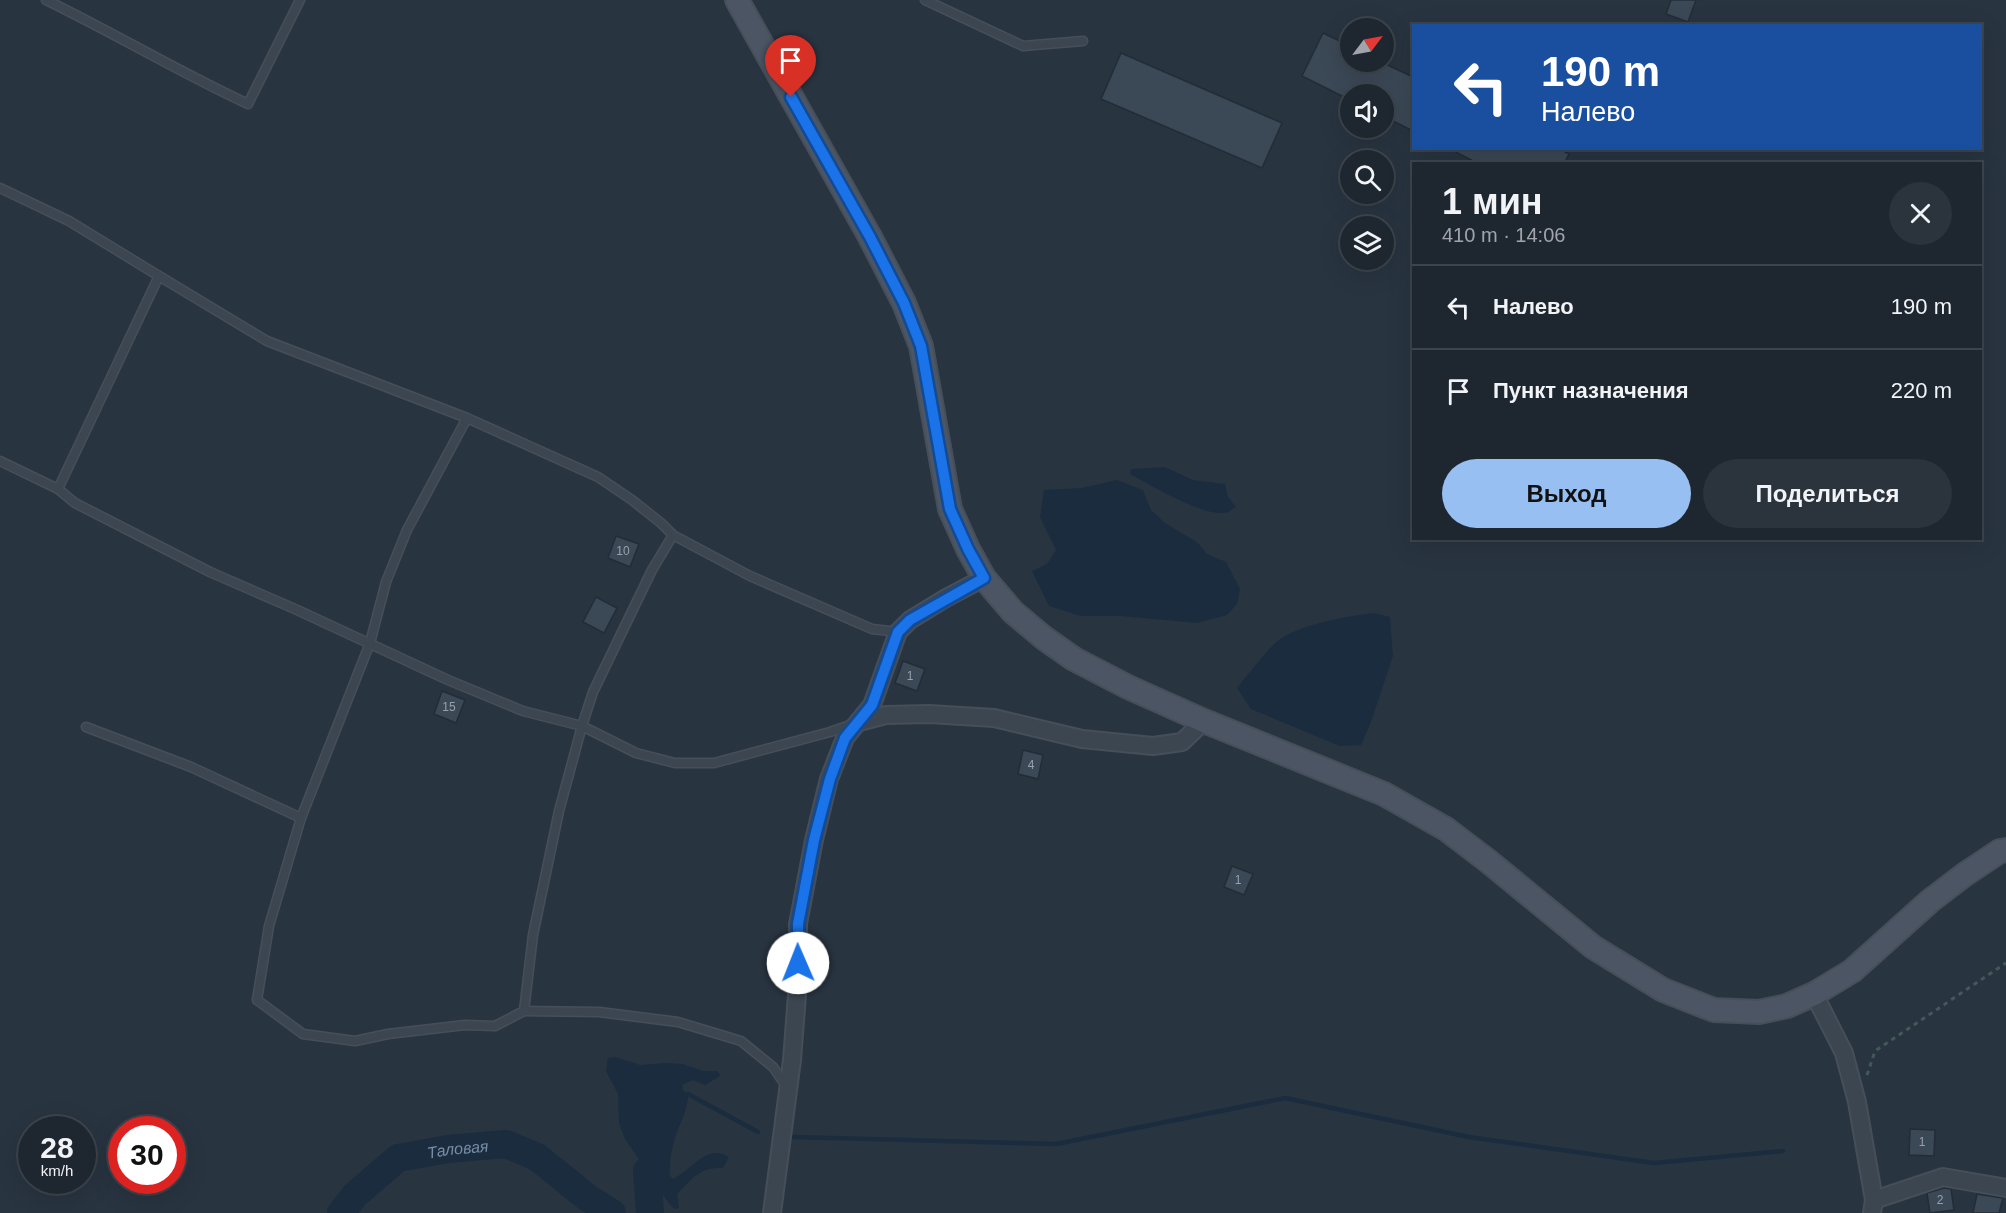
<!DOCTYPE html>
<html lang="ru">
<meta charset="utf-8">
<style>
:root{--surface:#1e2730;--page:#2b333c;--text:#f1f3f6;--muted:#a1a5ab;--line:#3c444c;--accent:#97bff1}
body{margin:0;font-family:Helvetica,sans-serif;background:var(--page);color:var(--text);height:100vh;display:flex;flex-direction:column;font-size:22px;white-space:nowrap}
*{box-sizing:border-box;margin:0}
p{font-size:20px;color:var(--muted)}
.icon{flex:none;width:33px;height:33px;fill:none;stroke:currentColor;stroke-width:2;stroke-linecap:round;stroke-linejoin:round}
.map{position:relative;flex:1;overflow:hidden}
.drawer{position:absolute;left:1412px;top:162px;width:570px;height:378px;display:flex;flex-direction:column;background:var(--surface);border-radius:0px;box-shadow:0 6px 24px #0002,0 0 0 2px var(--line)}
.drawer>*{flex:none}
.guide{position:absolute;left:1412px;top:24px;width:570px;height:126px;border-radius:0px;box-shadow:0 6px 24px #0002,0 0 0 2px var(--line);background:#1a4fa0;color:#fff;overflow:hidden}
.needle{width:39px;rotate:58deg}
.buttons{position:absolute;left:1340px;top:18px;display:grid;gap:12px}
.buttons a{display:grid;place-items:center;width:54px;height:54px;border-radius:50%;background:var(--surface);box-shadow:0 6px 24px #0002,0 0 0 2px var(--line);font-size:30px}
.speed{position:absolute;left:18px;top:1116px;display:flex;gap:12px;font-size:30px;font-weight:700;text-align:center}
.speed>*{display:grid;place-content:center;width:78px;height:78px;border-radius:50%;background:var(--surface);box-shadow:0 6px 24px #0002,0 0 0 2px var(--line);line-height:1}
.speed small{font-size:15px;font-weight:400}
.speed .limit{border:9px solid #d22;background:#fff;color:#111}
.pin{position:absolute;display:grid;place-items:center;width:51px;height:51px;color:#fff;margin:-62px -26px;border-radius:50% 50% 50% 0;rotate:-45deg;box-shadow:0 0 6px #0007}
.pin .icon{rotate:45deg}
.me{position:absolute;width:66px;margin:-33px;rotate:359deg;stroke-linejoin:round;filter:drop-shadow(0 0 4px #0008)}
.turn{display:flex;align-items:center;gap:21px;height:126px;padding:0 30px;font-size:27px}
.turn .icon{width:78px;height:78px;stroke-width:2.5}
.turn b{display:block;font-size:42px;line-height:51px}
.round{display:grid;place-items:center;flex:none;width:63px;height:63px;border-radius:32px;background:var(--page)}
.overview{display:flex;align-items:center;justify-content:space-between;height:102px;padding:0 30px}
h1{font-size:36px;font-weight:700;line-height:45px}
.primary-button{display:flex;gap:12px;margin-top:auto;padding:12px 30px}
.primary-button a{flex:1;height:69px;border-radius:36px;background:var(--accent);color:#111;font-size:24px;font-weight:700;line-height:69px;text-align:center}
.primary-button a+a{background:var(--page);color:var(--text)}
ul{padding:0;list-style:none}
li{display:flex;align-items:center;gap:18px;height:84px;padding:0 30px;border-top:2px solid var(--line)}
li div{flex:1}
li b{display:block;font-size:22px}
li em{font-style:normal}
.map>svg:first-child{display:block}
.water{fill:#1b2c3e}
.lines{fill:none;stroke-linecap:round;stroke-linejoin:round}
.stream{stroke:#1b2c3e;stroke-width:4.5}
.river{stroke:#1b2c3e;stroke-width:28}
.building{fill:#3b4855;stroke:#232d37;stroke-width:1.5}
.service-casing{stroke:#464f59;stroke-width:11}
.minor-casing{stroke:#464f59;stroke-width:20}
.secondary-casing{stroke:#464f59;stroke-width:26}
.path{stroke:#435859;stroke-width:3;stroke-dasharray:4.5 4.5;stroke-linecap:butt}
.service{stroke:#3c4650;stroke-width:8}
.minor{stroke:#3c4650;stroke-width:16}
.secondary{stroke:#4b5563;stroke-width:22}
.route-casing{stroke:#114b97;stroke-width:15}
.route{stroke:#1a73e8;stroke-width:10}
.labels{text-anchor:middle;stroke-width:6;stroke-linejoin:round;paint-order:stroke}
.number-label{font-size:12px;fill:#98a1ab}
.water-label{font-size:16px;font-style:italic;fill:#758da6;stroke:#212b35}
</style>
<div class="map">
<svg width="2006" height="1213" viewBox="0 0 2006 1213">
<rect width="100%" height="100%" fill="#283440"/>
<!-- water -->
<g class="water">
<path d="M1165 467 1193 480 1225 484 1228 497 1236 507C1233 509 1231 511 1228 512 1208 520 1149 484 1130 474L1131 469Z"/>
<polygon points="1117,480 1143,490 1151,510 1165,523 1197,542 1207,554 1226,562 1240,589 1237,604 1227,615 1197,623 1120,616 1081,616 1049,606 1032,571 1047,564 1056,550 1040,517 1044,490 1082,488"/>
<path d="M1374 613 1390 617 1393 656 1371 722 1361 745 1340 746 1251 709 1237 688C1247 676 1269 647 1280 639 1306 623 1344 617 1374 613Z"/>
<path d="M615 1057 640 1065 665 1063 683 1064 703 1071H718L720 1076 705 1085 693 1080 682 1085 683 1090 688 1094C688 1109 682 1119 677 1132 672 1146 669 1162 670 1176L673 1179C692 1170 707 1143 729 1157L723 1168C698 1167 694 1178 677 1194L679 1208 675 1209 670 1205 625 1139 619 1123 618 1094 606 1071 608 1058Z"/>
</g>
<g class="lines">
<!-- stream -->
<g class="stream">
<polyline points="688,1094 758,1132"/>
<polyline points="793,1137 1056,1144 1285,1098 1469,1137 1654,1163 1783,1151"/>
</g>
<!-- river -->
<g class="river">
<polyline points="647,1171 650,1213"/>
<path id="s1" d="M341 1213 355 1195 398 1158 448 1149 506 1144 537 1157 588 1198 612 1213"/>
</g>
</g>
<!-- building -->
<g class="building">
<polygon points="1671,0 1696,0 1688,22 1666,14"/>
<polygon points="1323,33 1350,46 1350,62 1381,62 1413,77 1413,131 1383,116 1383,94 1350,94 1350,100 1302,76"/>
<polygon points="1121,53 1282,123 1262,168 1101,99"/>
<polygon points="1448,148 1558,148 1569,154 1564,164 1479,164"/>
<polygon points="616,536 639,544 630,567 608,558"/>
<polygon points="596,597 617,608 604,633 583,622"/>
<polygon points="903,661 925,669 917,691 895,683"/>
<polygon points="442,691 465,700 456,723 434,714"/>
<polygon points="1023,750 1043,755 1038,779 1018,774"/>
<polygon points="1232,866 1253,874 1244,895 1224,887"/>
<polygon points="1910,1129 1935,1130 1934,1156 1909,1155"/>
<polygon points="1944,1188 1951,1189 1954,1210 1930,1213 1927,1193"/>
<polygon points="1977,1194 2003,1198 1999,1213 1973,1213"/>
</g>
<g class="lines">
<defs>
<g id="service">
<path d="M46 0C114 33 179 72 248 104L300 0"/>
<polyline points="925,0 1023,46 1083,41"/>
<polyline points="0,188 69,221 159,276 58,489 75,503 210,572 295,609 448,680 523,711 582,726 636,753 675,763 714,763 830,732 853,724"/>
<polyline points="159,276 267,341 467,418"/>
<polyline points="0,461 58,489"/>
<polyline points="673,535 652,570 593,692 582,726 559,811 533,935 524,1011 495,1026 465,1025 388,1034 355,1041 303,1034 257,1000 269,926 301,818 370,643 386,582 407,530 467,418 598,477 632,500 661,523 673,535 750,576 872,629 898,632"/>
<polyline points="86,727 191,767 301,818"/>
<polyline points="524,1011 599,1012 678,1022 741,1041 773,1067 786,1086"/>
</g>
<g id="minor">
<polyline points="859,722 886,715 929,714 994,718 1082,739 1153,746 1182,742 1204,721"/>
<polyline points="1814,994 1844,1053 1857,1102 1874,1200 1872,1213"/>
<polyline points="1874,1200 1943,1177 2006,1188"/>
<polyline points="772,1213 792,1060 798,982 798,924 814,840 829,779 845,738 872,705 898,632 910,620 946,598 984,578"/>
</g>
<polyline id="secondary" points="737,0 870,237 904,303 921,346 950,509 968,549 984,578 1013,612 1044,638 1074,659 1128,687 1204,721 1384,794 1446,829 1488,861 1593,947 1663,990 1714,1010 1759,1012 1787,1006 1814,994 1852,971 1930,901 1964,875 2000,851 2006,850"/>
</defs>
<!-- service casing -->
<use href="#service" class="service-casing"/>
<!-- minor casing -->
<use href="#minor" class="minor-casing"/>
<!-- secondary casing -->
<use href="#secondary" class="secondary-casing"/>
<!-- path -->
<polyline class="path" points="1867,1075 1875,1051 2006,963"/>
<!-- service -->
<use href="#service" class="service"/>
<!-- minor -->
<use href="#minor" class="minor"/>
<!-- secondary -->
<use href="#secondary" class="secondary"/>
</g>
<g class="lines">
<defs>
<polyline id="route" points="791,97 870,237 904,303 921,346 950,509 968,549 984,578 910,620 898,632 872,705 845,738 830,779 814,840 798,924 798,963"/>
</defs>
<!-- route casing -->
<use href="#route" class="route-casing"/>
<!-- route -->
<use href="#route" class="route"/>
</g>
<g class="labels">
<!-- number labels -->
<g class="number-label">
<text x="623" y="555">10</text>
<text x="910" y="680">1</text>
<text x="449" y="711">15</text>
<text x="1031" y="769">4</text>
<text x="1238" y="884">1</text>
<text x="1922" y="1146">1</text>
<text x="1940" y="1204">2</text>
</g>
<!-- water labels -->
<g class="water-label">
<text dy="6" stroke="none"><textPath href="#s1" startOffset="140">Таловая</textPath></text>
</g>
</g>
</svg>
<div class="buttons">
<a><svg class="needle" viewBox="-14 -14 28 28"><path d="M0-13l5 13h-10z" fill="#e53935"/><path d="M0 13l5-13h-10z" fill="#a1a5ab"/></svg></a>
<a><svg class="icon" aria-label="sound" viewBox="0 0 24 24"><path d="M4 9h4l5-4v14l-5-4H4zM17 9q2 3 0 6"/></svg></a>
<a><svg class="icon" aria-label="search" viewBox="0 0 24 24"><circle cx="10" cy="10" r="6"/><path d="M15 15l6 6"/></svg></a>
<a><svg class="icon" aria-label="layers" viewBox="0 0 24 24"><path d="M12 4l9 5-9 5-9-5zM3 14l9 5 9-5"/></svg></a>
</div>
<div class="speed"><div>28<small>km/h</small></div><div class="limit">30</div></div>
<div class="pin" style="left:791px;top:97px;background:#d93025"><svg class="icon" aria-label="arrive" viewBox="0 0 24 24"><path d="M6 21V4h12l-3 4 3 4H6"/></svg></div>
<svg class="me" style="left:798px;top:963px" viewBox="-20 -20 40 40"><circle r="19" fill="#fff"/><path d="M0-13L10 11 0 6-10 11z" fill="#1a73e8"/></svg>
<div class="guide">
<div class="turn"><svg class="icon" aria-label="left" viewBox="0 0 24 24"><path d="M17 20v-9H6M10 6l-5 5 5 5"/></svg><div><b>190 m</b>Налево</div></div>
</div>
<section class="drawer">
<div class="overview"><div><h1>1 мин</h1><p>410 m · 14:06</p></div><a class="round"><svg class="icon" aria-label="close" viewBox="0 0 24 24"><path d="M6 6l12 12M18 6L6 18"/></svg></a></div>
<ul>
<li><svg class="icon" aria-label="left" viewBox="0 0 24 24"><path d="M17 20v-9H6M10 6l-5 5 5 5"/></svg><div><b>Налево</b></div><em>190 m</em></li>
<li><svg class="icon" aria-label="arrive" viewBox="0 0 24 24"><path d="M6 21V4h12l-3 4 3 4H6"/></svg><div><b>Пункт назначения</b></div><em>220 m</em></li>
</ul>
<div class="primary-button"><a>Выход</a><a>Поделиться</a></div>
</section>
</div>
